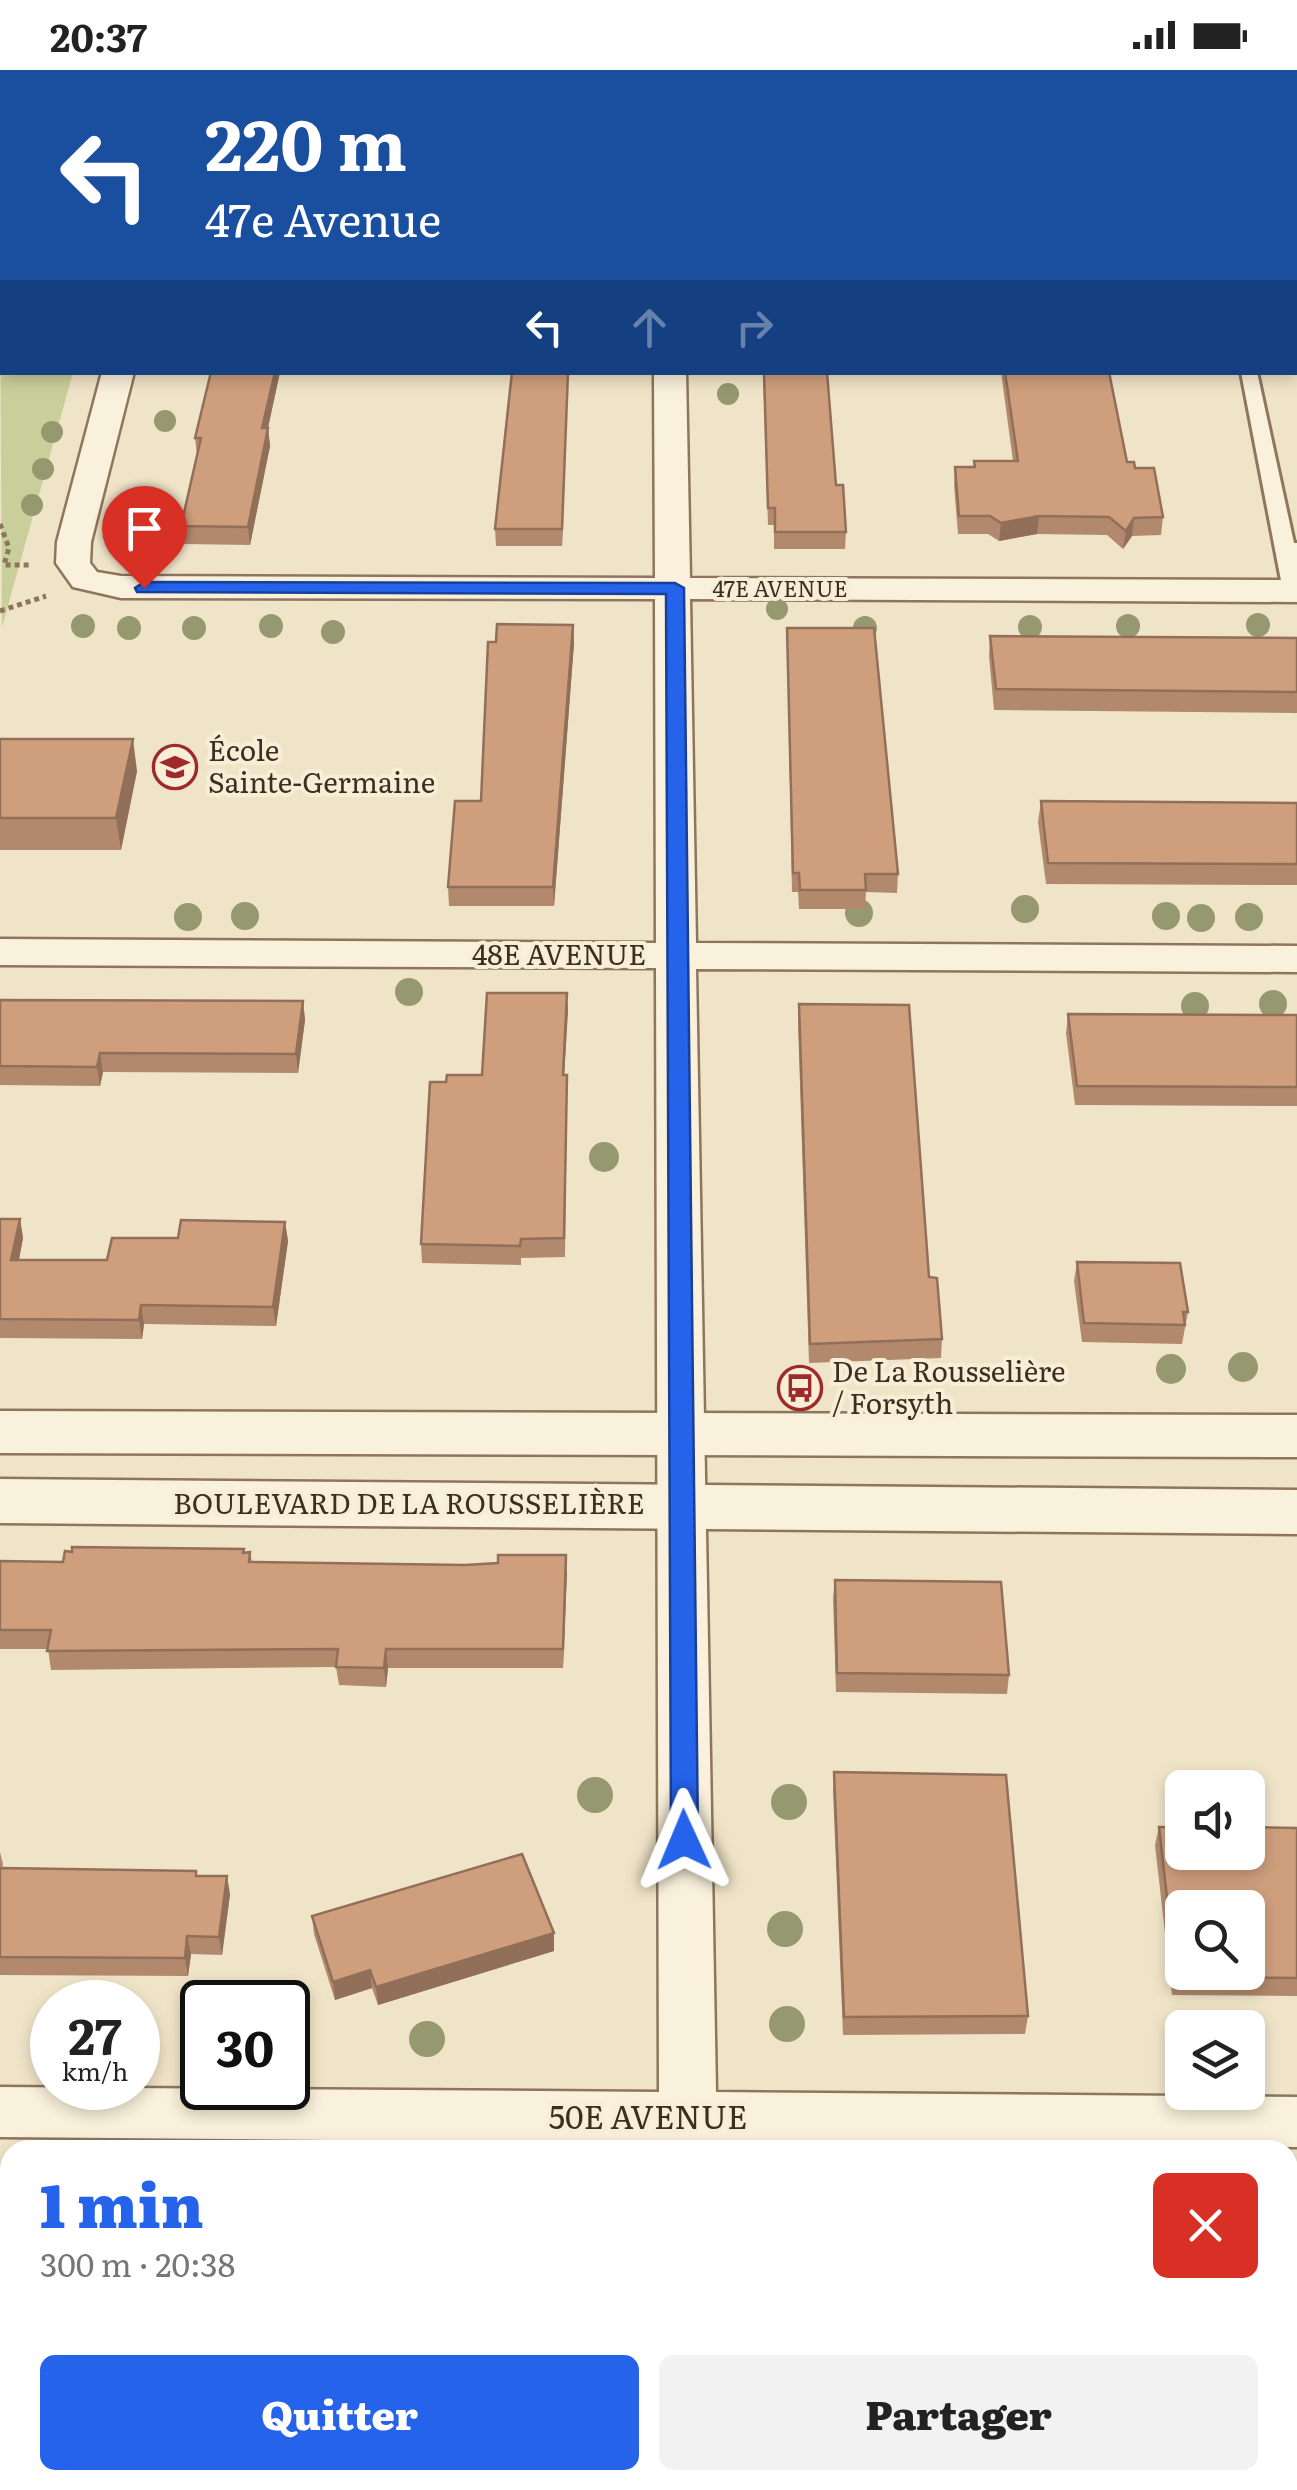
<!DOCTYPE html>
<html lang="fr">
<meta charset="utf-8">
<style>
:root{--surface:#fff;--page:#f2f2f2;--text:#222;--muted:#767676;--accent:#2563eb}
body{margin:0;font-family:Literata,serif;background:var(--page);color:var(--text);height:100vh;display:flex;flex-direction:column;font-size:38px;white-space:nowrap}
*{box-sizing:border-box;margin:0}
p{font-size:32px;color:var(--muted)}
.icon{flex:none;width:55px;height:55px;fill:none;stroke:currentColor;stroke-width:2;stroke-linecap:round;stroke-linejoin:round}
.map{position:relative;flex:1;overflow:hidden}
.drawer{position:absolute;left:0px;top:2070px;width:1298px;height:350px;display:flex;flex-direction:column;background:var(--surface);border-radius:30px 30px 0 0;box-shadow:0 5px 15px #0003}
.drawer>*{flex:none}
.hud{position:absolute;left:0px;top:0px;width:1298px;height:305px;box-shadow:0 5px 15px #0003;background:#1a4fa0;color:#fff;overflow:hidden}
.tools{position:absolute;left:1165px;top:1700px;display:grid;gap:20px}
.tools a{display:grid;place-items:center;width:100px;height:100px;border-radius:15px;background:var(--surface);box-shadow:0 5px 15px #0003;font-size:50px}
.speed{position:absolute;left:30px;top:1910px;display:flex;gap:20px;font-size:50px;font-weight:700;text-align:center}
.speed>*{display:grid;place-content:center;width:130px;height:130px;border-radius:50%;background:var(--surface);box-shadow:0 5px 15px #0003;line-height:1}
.speed small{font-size:25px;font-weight:400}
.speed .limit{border:5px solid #111;border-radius:15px;background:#fff;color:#111}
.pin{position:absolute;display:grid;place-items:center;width:85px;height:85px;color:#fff;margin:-102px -42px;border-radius:50% 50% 50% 0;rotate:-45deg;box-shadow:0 0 10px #0007}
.pin .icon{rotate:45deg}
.me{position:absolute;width:110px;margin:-55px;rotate:359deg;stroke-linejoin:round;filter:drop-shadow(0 0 8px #0008)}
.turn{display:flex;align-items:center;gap:35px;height:210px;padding:0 40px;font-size:45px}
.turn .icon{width:130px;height:130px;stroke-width:2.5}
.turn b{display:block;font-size:70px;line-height:85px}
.lanes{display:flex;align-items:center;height:95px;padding:0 40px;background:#0003;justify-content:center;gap:50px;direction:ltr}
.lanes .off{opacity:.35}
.round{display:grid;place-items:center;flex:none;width:105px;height:105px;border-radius:15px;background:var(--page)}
.head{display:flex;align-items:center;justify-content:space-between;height:170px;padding:0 40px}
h1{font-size:60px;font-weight:800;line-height:75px;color:var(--accent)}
.primary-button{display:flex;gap:20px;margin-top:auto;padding:20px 40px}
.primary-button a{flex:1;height:115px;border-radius:15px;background:var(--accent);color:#fff;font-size:40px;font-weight:800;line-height:115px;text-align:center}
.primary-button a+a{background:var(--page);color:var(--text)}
.status{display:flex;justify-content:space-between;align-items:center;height:70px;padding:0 50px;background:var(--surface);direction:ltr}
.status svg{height:28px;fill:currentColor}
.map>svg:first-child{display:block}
.green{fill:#c9cf9b}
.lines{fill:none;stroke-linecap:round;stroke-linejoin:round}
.service-casing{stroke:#8d765c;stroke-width:6}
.minor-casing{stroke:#8d765c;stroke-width:5}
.tertiary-casing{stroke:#8d765c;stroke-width:5}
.path{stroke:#8d765c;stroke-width:5;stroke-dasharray:5 4;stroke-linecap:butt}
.service{fill:#faf1dc;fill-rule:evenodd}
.minor{fill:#faf1dc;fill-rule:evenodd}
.tertiary{fill:#faf1dc;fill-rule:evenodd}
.tree{fill:#96986f}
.wall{fill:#b2896c}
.shaded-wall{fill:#916f58}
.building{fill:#cf9f7d;stroke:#916f58;stroke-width:2.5;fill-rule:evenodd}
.route{fill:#2563eb;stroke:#184099;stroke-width:2.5}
.labels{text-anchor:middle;stroke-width:8;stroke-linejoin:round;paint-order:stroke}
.far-street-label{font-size:22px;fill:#3d2e20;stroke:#f7eed8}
.poi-label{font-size:28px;fill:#3d2e20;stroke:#f7eed8;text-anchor:start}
.street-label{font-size:28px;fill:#3d2e20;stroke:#f7eed8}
.near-street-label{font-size:32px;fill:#3d2e20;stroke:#f7eed8}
</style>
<div class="status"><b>20:37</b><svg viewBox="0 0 49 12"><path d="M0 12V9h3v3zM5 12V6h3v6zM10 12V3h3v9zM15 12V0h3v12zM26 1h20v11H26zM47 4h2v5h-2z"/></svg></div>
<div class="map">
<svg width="1297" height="2420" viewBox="0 0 1297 2420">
<rect width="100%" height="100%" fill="#f0e4c8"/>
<!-- green -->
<polygon class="green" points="0,209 2,302 73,303 2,557"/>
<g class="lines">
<defs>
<g id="service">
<rect x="1295" y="270" width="2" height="10"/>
<polygon points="1241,302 1257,302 1294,473 1297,473 1297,525 1292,526 1283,521"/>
</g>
<g id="minor">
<rect x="651" y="0" width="28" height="2"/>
<rect x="0" y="182" width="2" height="18"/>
<polygon points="102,302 134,302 91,472 90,493 97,502 121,506 655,508 654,302 686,302 690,508 1297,510 1297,532 690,529 696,873 1297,876 1297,902 696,899 716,2022 1297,2027 1297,2077 717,2073 717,2080 659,2080 659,2073 0,2067 0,2017 659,2022 656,898 0,895 0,869 656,873 655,529 121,528 73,517 56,493 57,472"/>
<rect x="659" y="2410" width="62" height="10"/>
</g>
<g id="tertiary">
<polygon points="0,1341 1297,1345 1297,1387 0,1383"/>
<polygon points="0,1409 1297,1420 1297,1464 0,1453"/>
</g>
</defs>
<!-- service casing -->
<use href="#service" class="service-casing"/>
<!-- minor casing -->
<use href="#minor" class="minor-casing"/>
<!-- tertiary casing -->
<use href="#tertiary" class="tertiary-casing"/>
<!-- path -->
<g class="path">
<polyline points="0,454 9,478 4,495 29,495"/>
<polyline points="0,541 46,526"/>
</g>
<!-- service -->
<use href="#service" class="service"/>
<!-- minor -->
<use href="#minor" class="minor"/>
<!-- tertiary -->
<use href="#tertiary" class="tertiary"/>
</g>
<!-- trees -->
<g class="tree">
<circle cx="728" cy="324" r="11"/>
<circle cx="165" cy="351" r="11"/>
<circle cx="52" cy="362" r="11"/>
<circle cx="43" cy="399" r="11"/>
<circle cx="32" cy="435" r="11"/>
<circle cx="777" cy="539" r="11"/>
<circle cx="1258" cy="555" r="12"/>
<circle cx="83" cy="556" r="12"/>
<circle cx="271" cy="556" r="12"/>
<circle cx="1128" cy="556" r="12"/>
<circle cx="1030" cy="557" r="12"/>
<circle cx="129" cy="558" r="12"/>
<circle cx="194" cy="558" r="12"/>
<circle cx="865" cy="558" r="12"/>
<circle cx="333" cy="562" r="12"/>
<circle cx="1025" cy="839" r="14"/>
<circle cx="859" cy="843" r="14"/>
<circle cx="245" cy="846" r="14"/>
<circle cx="1166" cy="846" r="14"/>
<circle cx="188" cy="847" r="14"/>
<circle cx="1249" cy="847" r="14"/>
<circle cx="1201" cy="848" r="14"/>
<circle cx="409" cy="922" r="14"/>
<circle cx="1273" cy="934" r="14"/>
<circle cx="1195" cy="936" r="14"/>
<circle cx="604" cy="1087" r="15"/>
<circle cx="1243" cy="1297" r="15"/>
<circle cx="1171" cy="1299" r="15"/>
<circle cx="595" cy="1725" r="18"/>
<circle cx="789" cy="1732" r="18"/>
<circle cx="785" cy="1859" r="18"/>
<circle cx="787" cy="1954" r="18"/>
<circle cx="427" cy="1969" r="18"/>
</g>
<!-- wall -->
<g class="wall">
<polygon points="0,0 573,0 573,2 2,2 2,148 0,148"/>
<polygon points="1267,0 1297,0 1297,103 1295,103 1295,2 1268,2"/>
<polygon points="211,302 280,302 268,358 270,376 250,475 183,474 181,456 197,385 195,368"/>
<polygon points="568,302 562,476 496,476 495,459"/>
<polygon points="763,302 827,302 836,415 846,462 845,479 774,479 774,455 768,455"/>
<polygon points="1001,302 1109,302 1127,392 1135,398 1163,447 1161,465 1132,466 1123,479 1107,465 1037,464 999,471 988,464 958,464 954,415 955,397 973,397 974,391 1013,391"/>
<polygon points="573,555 574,573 554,836 449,836 448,817 481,731 496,572"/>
<polygon points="787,558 898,804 897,823 866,822 865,839 799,839 798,822 792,822"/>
<polygon points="990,566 1297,568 1297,643 994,640 989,586"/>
<polygon points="0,669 137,701 121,780 0,780"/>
<polygon points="1041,731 1297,733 1297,815 1046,814 1038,752"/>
<polygon points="567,923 564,1005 567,1024 565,1187 521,1188 521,1195 422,1193 421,1174 446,1012 482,1005"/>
<polygon points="0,930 303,931 305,950 298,1003 103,1002 100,1016 0,1015"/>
<polygon points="799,934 929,1207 942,1269 941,1288 809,1293 798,953"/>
<polygon points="1068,944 1297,945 1297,1036 1075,1035 1066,963"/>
<polygon points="0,1149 20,1149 23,1168 19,1190 107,1190 178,1168 285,1152 288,1171 276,1256 144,1254 142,1269 0,1268"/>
<polygon points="1077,1192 1188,1242 1182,1274 1082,1272 1074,1211"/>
<polygon points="244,1479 245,1483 250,1482 252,1492 465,1495 498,1493 566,1485 563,1598 388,1598 386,1617 339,1615 336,1597 51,1600 48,1579 0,1579 0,1491 63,1492"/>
<polygon points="835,1510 1009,1605 1007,1624 836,1622 833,1528"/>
<polygon points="834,1702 1028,1946 1025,1964 843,1965 833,1721"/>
<polygon points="1159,1757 1297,1758 1297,1926 1172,1925 1155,1775"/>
<polygon points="0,1782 3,1794 2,1798 196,1801 197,1806 230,1824 222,1885 191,1884 188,1906 0,1905"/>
<polygon points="312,1846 554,1863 554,1881 378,1935 372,1918 335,1930 314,1864"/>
<rect x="0" y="2178" width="10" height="121"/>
</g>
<!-- shaded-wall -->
<g class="shaded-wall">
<polygon points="275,302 280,302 264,376 262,358"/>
<polygon points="568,302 568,312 562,476 562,459"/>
<polygon points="268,358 270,376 250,475 248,457"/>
<polygon points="1039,446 1037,464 999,471 1001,453"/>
<polygon points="1134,448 1132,466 1123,479 1126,461"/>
<polygon points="573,555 574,573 554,836 553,817"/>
<polygon points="133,669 137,701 121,780 116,748"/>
<polygon points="567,923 568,942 563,1024 563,1005"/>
<polygon points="303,931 305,950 298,1003 296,984"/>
<polygon points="100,983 103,1002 100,1016 97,997"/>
<polygon points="20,1149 23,1168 15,1209 11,1190"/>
<polygon points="285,1152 288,1171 276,1256 273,1237"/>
<polygon points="141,1235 144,1254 142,1269 139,1250"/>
<polygon points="566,1485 567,1504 563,1598 563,1579"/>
<polygon points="386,1579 388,1598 386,1617 384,1598"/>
<polygon points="227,1806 230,1824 222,1885 219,1867"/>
<polygon points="554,1863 554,1881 378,1935 376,1917"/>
<polygon points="187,1866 191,1884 188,1906 185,1888"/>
<polygon points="370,1900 372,1918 335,1930 333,1912"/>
</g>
<!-- building -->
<g class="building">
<polygon points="0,0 572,0 572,2 2,2 2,132 0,132"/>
<polygon points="997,0 1076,0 1077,2 997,2"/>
<polygon points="1277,0 1297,0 1297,80 1295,74 1295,2 1277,2"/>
<polygon points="211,302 275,302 262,358 268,358 248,457 181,456 201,368 195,368"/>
<polygon points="512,302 568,302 562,459 495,459"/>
<polygon points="764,302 827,302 836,415 843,415 846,462 775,462 775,438 768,438"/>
<polygon points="1005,302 1109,302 1127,392 1134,392 1135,398 1154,398 1163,447 1134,448 1126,461 1109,447 1039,446 1001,453 990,446 959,446 955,397 975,397 974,391 1018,391"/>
<polygon points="497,554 573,555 553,817 448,817 455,731 481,731 488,572 496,572"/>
<polygon points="787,558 874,558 898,804 865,804 866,820 800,820 799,803 793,803"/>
<polygon points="990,566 1297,568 1297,622 996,619"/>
<polygon points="0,669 133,669 116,748 0,748"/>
<polygon points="1041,731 1297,733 1297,794 1048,793"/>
<polygon points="487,923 567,923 563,1005 567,1005 564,1168 521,1169 520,1176 421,1174 430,1012 446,1012 447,1005 482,1005"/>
<polygon points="0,930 303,931 296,984 100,983 97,997 0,996"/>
<polygon points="799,934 909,935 929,1207 937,1208 942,1269 810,1274"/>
<polygon points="1068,944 1297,945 1297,1017 1077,1016"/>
<polygon points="0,1149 20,1149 11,1190 107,1190 112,1168 178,1168 181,1150 285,1152 273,1237 141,1235 139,1250 0,1249"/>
<polygon points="1077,1192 1180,1193 1188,1242 1183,1242 1185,1255 1084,1253"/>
<polygon points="72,1477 244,1479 243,1483 250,1482 249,1492 465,1495 498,1493 498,1485 566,1485 563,1579 386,1579 384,1598 336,1597 338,1579 47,1581 51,1560 0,1560 0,1491 63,1492 65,1481 72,1482"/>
<polygon points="835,1510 1001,1512 1009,1605 837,1603"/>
<polygon points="834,1702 1006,1705 1028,1946 844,1947"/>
<path d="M1159 1757H1182V1782H1248V1757L1297 1758V1908L1176 1907ZM1182 1838H1248V1902H1182Z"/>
<polygon points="522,1784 554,1863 376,1917 370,1900 333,1912 312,1846"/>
<polygon points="0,1798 196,1801 196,1806 227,1806 219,1867 187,1866 185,1888 0,1887"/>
<rect x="0" y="2178" width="10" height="105"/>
<polygon points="390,2410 510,2410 510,2420 389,2420"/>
</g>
<!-- route -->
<polygon class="route" points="144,512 675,513 684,518 698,1770 694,1778 684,1781 675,1778 671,1770 666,524 137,522 135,518"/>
<!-- icons -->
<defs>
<symbol id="school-ring" viewBox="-11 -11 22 22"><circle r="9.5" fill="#f7eed8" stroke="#9e2a2b" stroke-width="1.5"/><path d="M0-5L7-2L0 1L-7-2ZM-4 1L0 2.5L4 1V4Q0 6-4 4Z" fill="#9e2a2b"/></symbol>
<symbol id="bus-ring" viewBox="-11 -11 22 22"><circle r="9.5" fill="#f7eed8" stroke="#9e2a2b" stroke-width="1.5"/><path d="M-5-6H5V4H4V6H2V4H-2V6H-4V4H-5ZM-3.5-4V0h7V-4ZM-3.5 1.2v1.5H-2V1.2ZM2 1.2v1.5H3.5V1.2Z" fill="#9e2a2b"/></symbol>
</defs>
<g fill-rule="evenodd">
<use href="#school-ring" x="150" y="672" width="50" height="50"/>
<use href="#bus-ring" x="775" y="1293" width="50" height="50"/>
</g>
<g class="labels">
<!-- far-street labels -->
<g class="far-street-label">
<text x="780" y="527">47E AVENUE</text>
</g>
<!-- poi labels -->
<g class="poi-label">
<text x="208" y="691">École<tspan x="208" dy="32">Sainte-Germaine</tspan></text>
<text x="832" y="1312">De La Rousselière<tspan x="832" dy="32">/ Forsyth</tspan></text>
</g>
<!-- street labels -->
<g class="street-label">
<text x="559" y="895">48E AVENUE</text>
<text x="409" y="1444">BOULEVARD DE LA ROUSSELIÈRE</text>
</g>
<!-- near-street labels -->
<g class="near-street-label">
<text x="648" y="2059">50E AVENUE</text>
</g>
</g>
</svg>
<div class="tools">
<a><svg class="icon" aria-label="sound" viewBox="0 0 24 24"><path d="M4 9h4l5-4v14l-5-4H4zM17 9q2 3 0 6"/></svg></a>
<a><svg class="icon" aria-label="search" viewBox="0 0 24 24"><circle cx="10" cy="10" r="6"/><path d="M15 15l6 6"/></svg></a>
<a><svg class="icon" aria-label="layers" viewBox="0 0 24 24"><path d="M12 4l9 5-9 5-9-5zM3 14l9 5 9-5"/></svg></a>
</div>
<div class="speed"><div>27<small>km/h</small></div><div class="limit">30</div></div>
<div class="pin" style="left:144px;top:518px;background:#d93025"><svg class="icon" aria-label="arrive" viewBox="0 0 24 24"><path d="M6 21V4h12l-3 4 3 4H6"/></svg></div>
<svg class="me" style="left:684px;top:1770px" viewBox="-20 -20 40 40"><path d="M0-17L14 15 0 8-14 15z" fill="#2563eb" stroke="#fff" stroke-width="4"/></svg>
<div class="hud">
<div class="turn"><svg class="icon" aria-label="left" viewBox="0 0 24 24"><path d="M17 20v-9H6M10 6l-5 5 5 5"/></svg><div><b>220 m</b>47e Avenue</div></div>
<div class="lanes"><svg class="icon" aria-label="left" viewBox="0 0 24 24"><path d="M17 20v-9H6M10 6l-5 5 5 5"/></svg><svg class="icon off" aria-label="ahead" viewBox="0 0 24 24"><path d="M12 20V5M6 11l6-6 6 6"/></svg><svg class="icon off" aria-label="right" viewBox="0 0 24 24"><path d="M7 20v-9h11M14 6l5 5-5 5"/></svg></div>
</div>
<section class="drawer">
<div class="head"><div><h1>1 min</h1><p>300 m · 20:38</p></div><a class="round" style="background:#d93025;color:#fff"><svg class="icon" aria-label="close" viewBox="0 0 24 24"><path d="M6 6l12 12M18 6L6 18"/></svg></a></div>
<div class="primary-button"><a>Quitter</a><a>Partager</a></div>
</section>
</div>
